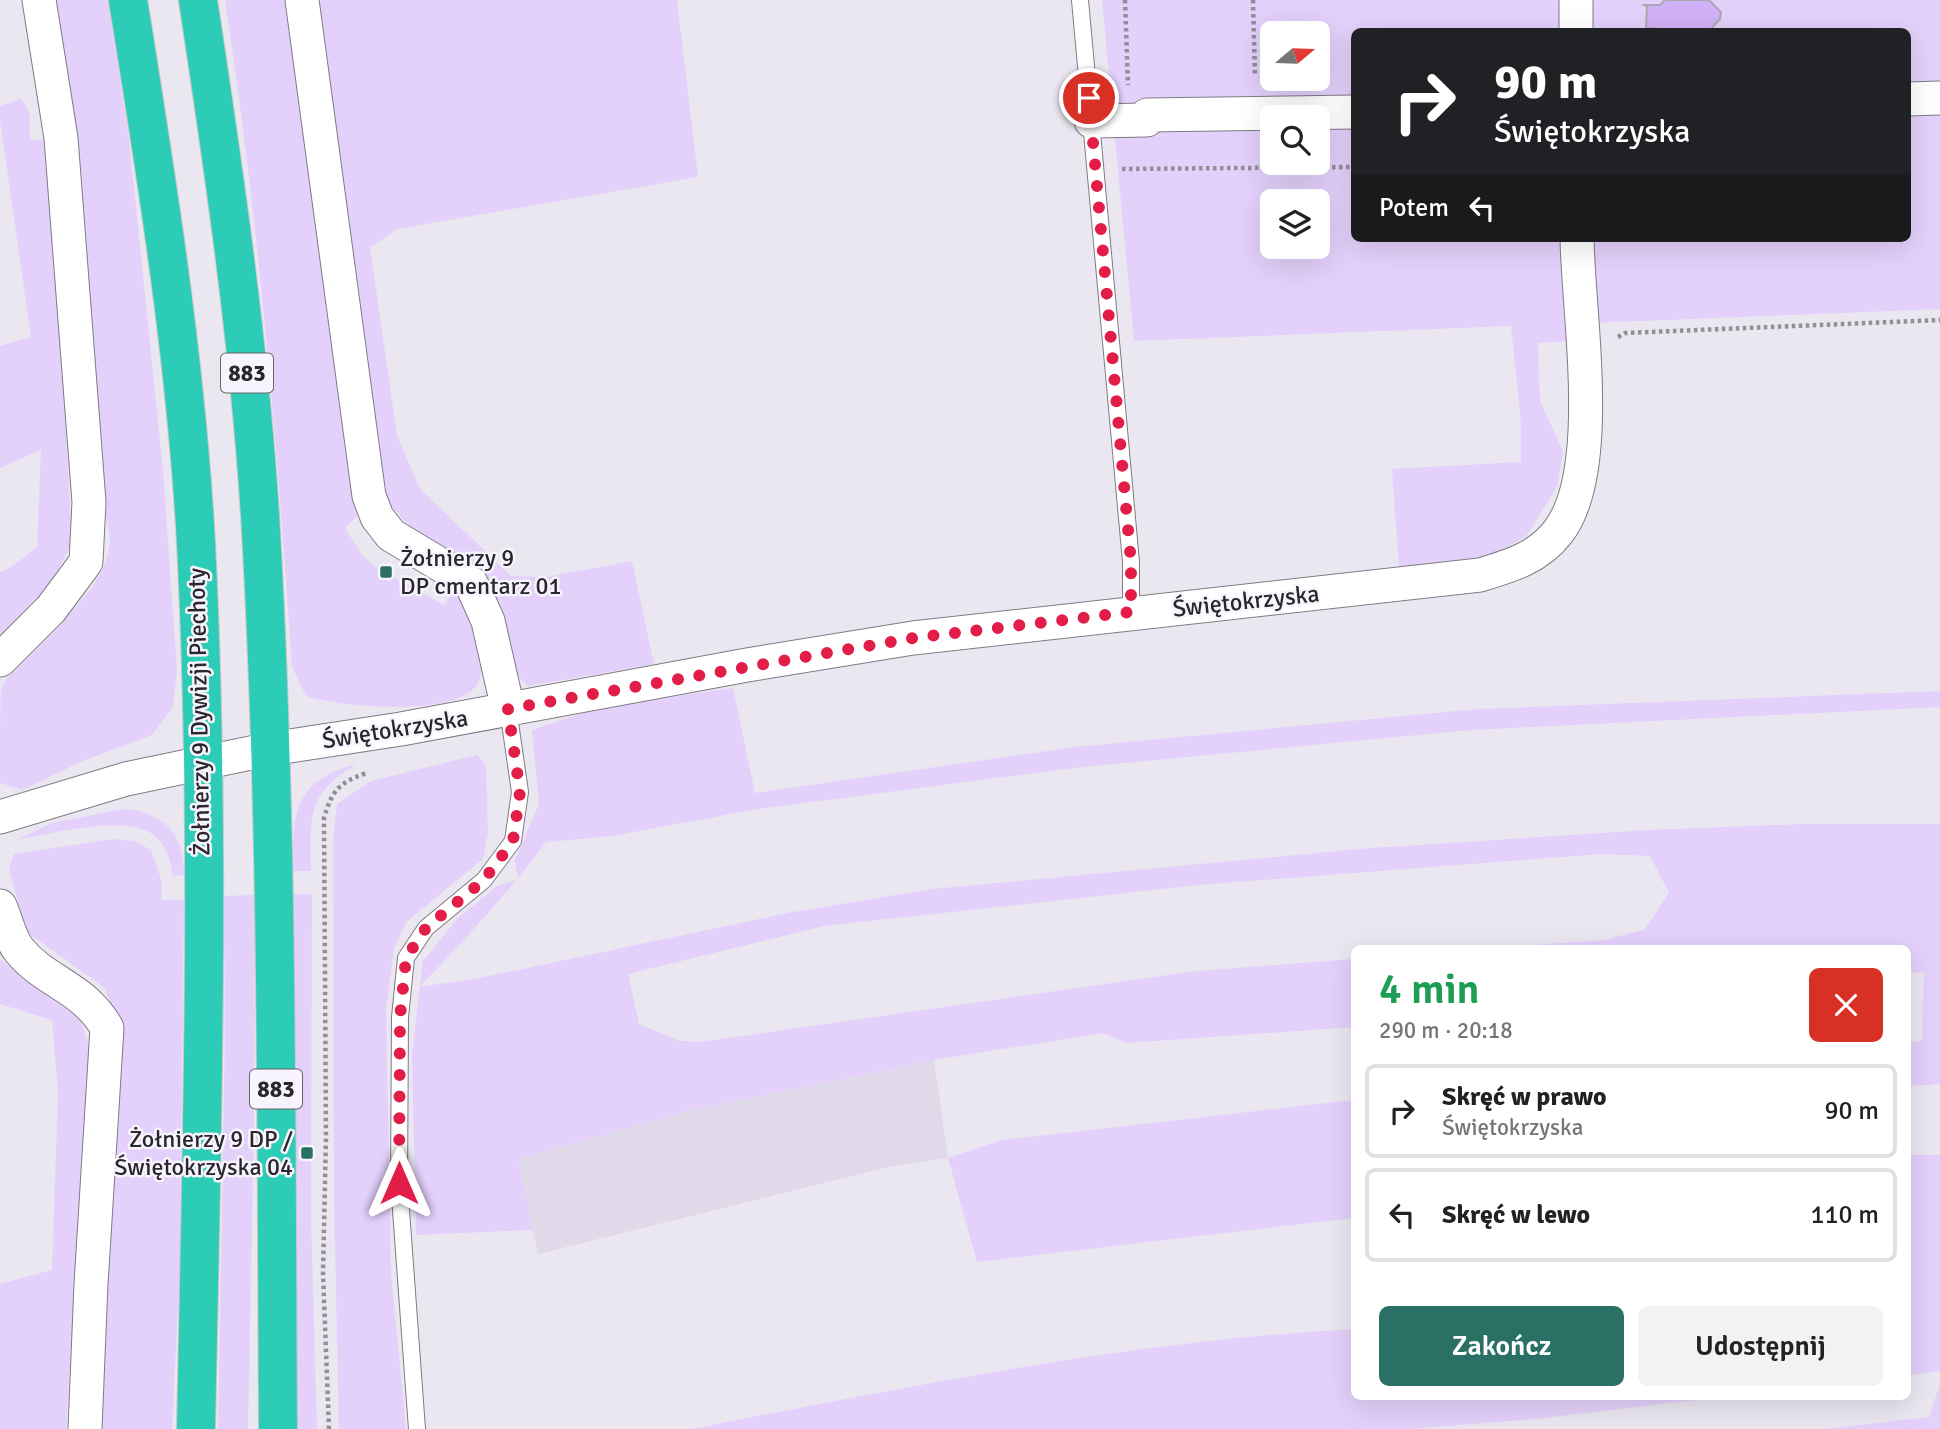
<!DOCTYPE html>
<html lang="pl">
<meta charset="utf-8">
<style>
:root{--surface:#fff;--page:#f2f2f2;--text:#222;--muted:#767676;--line:#e0e0e0;--accent:#2b7065}
body{margin:0;font-family:Signika,sans-serif;background:var(--page);color:var(--text);height:100vh;display:flex;flex-direction:column;font-size:26px;white-space:nowrap}
*{box-sizing:border-box;margin:0}
p{font-size:23px;color:var(--muted)}
.icon{flex:none;width:38px;height:38px;fill:none;stroke:currentColor;stroke-width:2;stroke-linecap:round;stroke-linejoin:round}
.map{position:relative;flex:1;overflow:hidden}
.details{position:absolute;left:1351px;top:945px;width:560px;height:455px;display:flex;flex-direction:column;background:var(--surface);border-radius:10px;box-shadow:0 7px 28px #0002}
.details>*{flex:none}
.guide{position:absolute;left:1351px;top:28px;width:560px;height:214px;border-radius:10px;box-shadow:0 7px 28px #0002;background:#202124;color:#fff;overflow:hidden}
.needle{width:46px;rotate:71deg}
.tools{position:absolute;left:1260px;top:21px;display:grid;gap:14px}
.tools a{display:grid;place-items:center;width:70px;height:70px;border-radius:10px;background:var(--surface);box-shadow:0 7px 28px #0002;font-size:35px}
.pin{position:absolute;display:grid;place-items:center;width:60px;height:60px;color:#fff;margin:-30px;border:4px solid #fff;border-radius:50%;box-shadow:0 2px 7px #0007}
.me{position:absolute;width:77px;margin:-38px;rotate:0deg;stroke-linejoin:round;filter:drop-shadow(0 0 5px #0008)}
.turn{display:flex;align-items:center;gap:24px;height:147px;padding:0 28px;font-size:32px}
.turn .icon{width:91px;height:91px;stroke-width:2.5}
.turn b{display:block;font-size:49px;line-height:60px}
.then{display:flex;align-items:center;height:66px;padding:0 28px;background:#0003;gap:14px;font-size:26px}
.round{display:grid;place-items:center;flex:none;width:74px;height:74px;border-radius:10px;background:var(--page)}
.summary{display:flex;align-items:center;justify-content:space-between;height:119px;padding:0 28px}
h1{font-size:42px;font-weight:600;line-height:52px;color:#1e9e55}
.primary-button{display:flex;gap:14px;margin-top:auto;padding:14px 28px}
.primary-button a{flex:1;height:80px;border-radius:10px;background:var(--accent);color:#fff;font-size:28px;font-weight:600;line-height:80px;text-align:center}
.primary-button a+a{background:var(--page);color:var(--text)}
ul{padding:0;list-style:none}
li{display:flex;align-items:center;gap:21px;height:94px;margin:0 14px 10px;padding:0 14px;border:4px solid var(--line);border-radius:10px}
li div{flex:1}
li b{display:block;font-size:26px}
li em{font-style:normal}
.map>svg:first-child{display:block}
.built{fill:#e0d9ea}
.green{fill:#e3d0fb;fill-rule:evenodd}
.building{fill:#d0b0f6;stroke:#aca8b1;stroke-width:2}
.lines{fill:none;stroke-linecap:round;stroke-linejoin:round}
.lane-casing{stroke:#7f7b84;stroke-width:18}
.street-casing{stroke:#7f7b84;stroke-width:35}
.highway-casing{stroke:#c7c7c8;stroke-width:40}
.path{stroke:#928f97;stroke-width:4.5;stroke-dasharray:3.5 3.5;stroke-linecap:butt}
.lane{stroke:#fff;stroke-width:16}
.street{stroke:#fff;stroke-width:33}
.highway{stroke:#2dccb6;stroke-width:38}
.route{stroke:#e11d48;stroke-width:12;stroke-dasharray:0 21.6}
.poi-dot{fill:#2b7065;stroke:#f8f4fe;stroke-width:2.5}
.labels{text-anchor:middle;stroke-width:5;stroke-linejoin:round;paint-order:stroke}
.shield{fill:#f8f4fe;stroke:#67646a;stroke-width:2}
.shield-label{font-size:23px;font-weight:bold;fill:#29272b}
.poi-label{font-size:24px;fill:#29272b;stroke:#f8f4fe;text-anchor:start}
.street-label{font-size:24px;fill:#29272b;stroke:#f8f4fe}
</style>
<div class="map">
<svg width="1940" height="1429" viewBox="0 0 1940 1429">
<rect width="100%" height="100%" fill="#ebe7f1"/>
<!-- built -->
<polygon class="built" points="934,1060 948,1158 892,1166 538,1254 517,1159 691,1110"/>
<!-- green -->
<g class="green">
<path d="M52 0H108L129 139 163 470 177 671 173 707 152 735 80 762 23 790 0 783C0 764 0 706 1 691 23 635 139 588 103 509Z"/>
<path d="M225 0H286L310 146 357 516 345 528 362 555 374 566 444 605 455 590C465 612 489 657 479 681 463 719 339 707 306 696L292 667C277 444 259 222 225 0Z"/>
<polygon points="313,0 677,0 698,177 397,229 370,248 397,435 420,489 511,576 547,577 632,561 654,664 528,686 516,674 500,603 463,560 415,532 387,501 375,459"/>
<path d="M1102 0H1940V309L1565 324 1568 341 1538 343 1540 401 1563 451 1557 487 1527 535 1488 560 1399 569 1392 469 1521 462V424L1511 326 1134 341ZM1354 32H1908V238H1354ZM1272 33H1318V79H1272ZM1272 117H1318V163H1272ZM1272 201H1318V247H1272Z"/>
<polygon points="21,99 29,111 30,140 44,140 63,381 72,544 45,593 0,636 0,572 10,568 37,547 41,450 0,468 0,346 31,337 0,120 0,106"/>
<path d="M733 688 755 793 1075 747 1478 709 1940 691V707L1471 730 1082 767 758 809 612 836 546 842C507 894 465 940 419 987L479 978 793 912 932 889 1371 848 1648 830 1801 824H1940V1084L1908 1086V1043L1922 1041 1924 972 1908 973V948H1492L1605 940 1644 930 1669 893 1650 856 1601 854 1198 885 824 926 628 974 639 1024 680 1041 701 1042 1196 971 1354 959V1027L1126 1043 1103 1033 934 1060 691 1110 518 1159 533 1230 416 1235 412 1055 423 961 457 919 497 886 518 879 515 860 539 804 532 730 600 707Z"/>
<polygon points="477,755 486,766 488,833 483,859 406,922 394,949 386,1009 391,1274 406,1429 339,1429 334,1201 333,838 337,804 371,781"/>
<path d="M357 764C305 795 311 816 311 871H293C293 813 293 781 357 764Z"/>
<path d="M125 809C165 812 184 835 184 875L173 876C171 862 167 846 155 836 127 813 50 834 16 840L52 823Z"/>
<polygon points="113,839 134,841 151,850 161,879 162,900 184,900 180,1264 172,1429 96,1429 122,1032 104,987 25,931 9,869 14,854"/>
<polygon points="293,894 312,894 311,1218 317,1429 298,1429 293,1272"/>
<polygon points="255,895 254,1123 248,1429 218,1429 225,1033 224,896"/>
<polygon points="0,959 80,1019 89,1047 66,1429 0,1429 0,1284 52,1270 58,1092 52,1020 0,1004"/>
<polygon points="1354,1100 1354,1218 977,1262 948,1158 1002,1140"/>
<polygon points="1908,1155 1940,1155 1940,1371 1908,1375"/>
<path d="M1354 1329V1396L1721 1397 1535 1419 1408 1429H692C911 1386 1131 1341 1354 1329Z"/>
<polygon points="1940,1384 1940,1429 1827,1429 1929,1417"/>
</g>
<!-- building -->
<polygon class="building" points="1665,0 1709,0 1721,12 1720,19 1708,32 1646,28 1647,7 1644,5 1660,5"/>
<g class="lines">
<defs>
<g id="lane">
<polyline points="1080,0 1131,562 1131,612"/>
<polyline points="417,1429 399,1183 400,1017 406,958 426,928 484,880 513,841 520,792 508,709"/>
</g>
<g id="street">
<polyline points="302,0 369,496 377,517 391,535 471,583 488,621 508,709"/>
<polyline points="1576,0 1576,32"/>
<polyline points="1908,99 1940,98"/>
<polyline points="1091,121 1147,120 1147,115 1354,112"/>
<polyline points="0,660 51,609 86,562 89,502 61,138 39,0"/>
<path d="M0 817 126 779 270 749 401 729 747 665 913 638 1480 575C1510 566 1538 558 1558 532 1605 472 1578 314 1577 238"/>
<path d="M0 906C6 919 10 939 19 950 46 983 84 987 107 1028L91 1284 85 1429"/>
</g>
<g id="highway">
<path d="M128 0C157 180 186 361 196 543 211 838 202 1134 196 1429"/>
<path d="M198 0C224 171 249 342 260 515 278 819 276 1124 278 1429"/>
</g>
</defs>
<!-- lane casing -->
<use href="#lane" class="lane-casing"/>
<!-- street casing -->
<use href="#street" class="street-casing"/>
<!-- highway casing -->
<use href="#highway" class="highway-casing"/>
<!-- path -->
<g class="path">
<polyline points="1125,0 1128,85"/>
<polyline points="1253,0 1255,77"/>
<polyline points="1122,169 1354,167"/>
<polyline points="1618,337 1625,333 1940,320"/>
<path d="M329 1429 323 1273 326 1137 324 818C332 791 338 783 366 773"/>
</g>
<!-- lane -->
<use href="#lane" class="lane"/>
<!-- street -->
<use href="#street" class="street"/>
<!-- highway -->
<use href="#highway" class="highway"/>
</g>
<g class="lines">
<!-- route -->
<polyline class="route" points="399,1183 400,1017 406,958 426,928 484,880 513,841 520,792 508,709 913,638 1131,612 1131,562 1089,98"/>
</g>
<!-- markers -->
<g class="poi-dot">
<rect x="379" y="565" width="14" height="14" rx="3.5"/>
<rect x="300" y="1146" width="14" height="14" rx="3.5"/>
</g>
<g class="labels">
<!-- shield labels -->
<g class="shield">
<rect x="221" y="353.5" width="52" height="39" rx="5"/>
<rect x="250" y="1069.5" width="52" height="39" rx="5"/>
</g>
<g class="shield-label">
<text x="247" y="381">883</text>
<text x="276" y="1097">883</text>
</g>
<!-- poi labels -->
<g class="poi-label">
<text x="400" y="566">Żołnierzy 9<tspan x="400" dy="28">DP cmentarz 01</tspan></text>
<text x="293" y="1147" text-anchor="end">Żołnierzy 9 DP /<tspan x="293" dy="28">Świętokrzyska 04</tspan></text>
</g>
<!-- street labels -->
<g class="street-label">
<text transform="translate(1246 601) rotate(-6)" y="8">Świętokrzyska</text>
<text transform="translate(199 712) rotate(-91)" y="8">Żołnierzy 9 Dywizji Piechoty</text>
<text transform="translate(395 729) rotate(-9)" y="8">Świętokrzyska</text>
</g>
</g>
</svg>
<div class="tools">
<a><svg class="needle" viewBox="-14 -14 28 28"><path d="M0-13l5 13h-10z" fill="#e53935"/><path d="M0 13l5-13h-10z" fill="#767676"/></svg></a>
<a><svg class="icon" aria-label="search" viewBox="0 0 24 24"><circle cx="10" cy="10" r="6"/><path d="M15 15l6 6"/></svg></a>
<a><svg class="icon" aria-label="layers" viewBox="0 0 24 24"><path d="M12 4l9 5-9 5-9-5zM3 14l9 5 9-5"/></svg></a>
</div>
<div class="pin" style="left:1089px;top:98px;background:#d93025"><svg class="icon" aria-label="arrive" viewBox="0 0 24 24"><path d="M6 21V4h12l-3 4 3 4H6"/></svg></div>
<svg class="me" style="left:399px;top:1183px" viewBox="-20 -20 40 40"><path d="M0-17L14 15 0 8-14 15z" fill="#e11d48" stroke="#fff" stroke-width="4"/></svg>
<div class="guide">
<div class="turn"><svg class="icon" aria-label="right" viewBox="0 0 24 24"><path d="M7 20v-9h11M14 6l5 5-5 5"/></svg><div><b>90 m</b>Świętokrzyska</div></div>
<div class="then">Potem<svg class="icon" aria-label="left" viewBox="0 0 24 24"><path d="M17 20v-9H6M10 6l-5 5 5 5"/></svg></div>
</div>
<section class="details">
<div class="summary"><div><h1>4 min</h1><p>290 m · 20:18</p></div><a class="round" style="background:#d93025;color:#fff"><svg class="icon" aria-label="close" viewBox="0 0 24 24"><path d="M6 6l12 12M18 6L6 18"/></svg></a></div>
<ul>
<li><svg class="icon" aria-label="right" viewBox="0 0 24 24"><path d="M7 20v-9h11M14 6l5 5-5 5"/></svg><div><b>Skręć w prawo</b><p>Świętokrzyska</p></div><em>90 m</em></li>
<li><svg class="icon" aria-label="left" viewBox="0 0 24 24"><path d="M17 20v-9H6M10 6l-5 5 5 5"/></svg><div><b>Skręć w lewo</b></div><em>110 m</em></li>
</ul>
<div class="primary-button"><a>Zakończ</a><a>Udostępnij</a></div>
</section>
</div>
